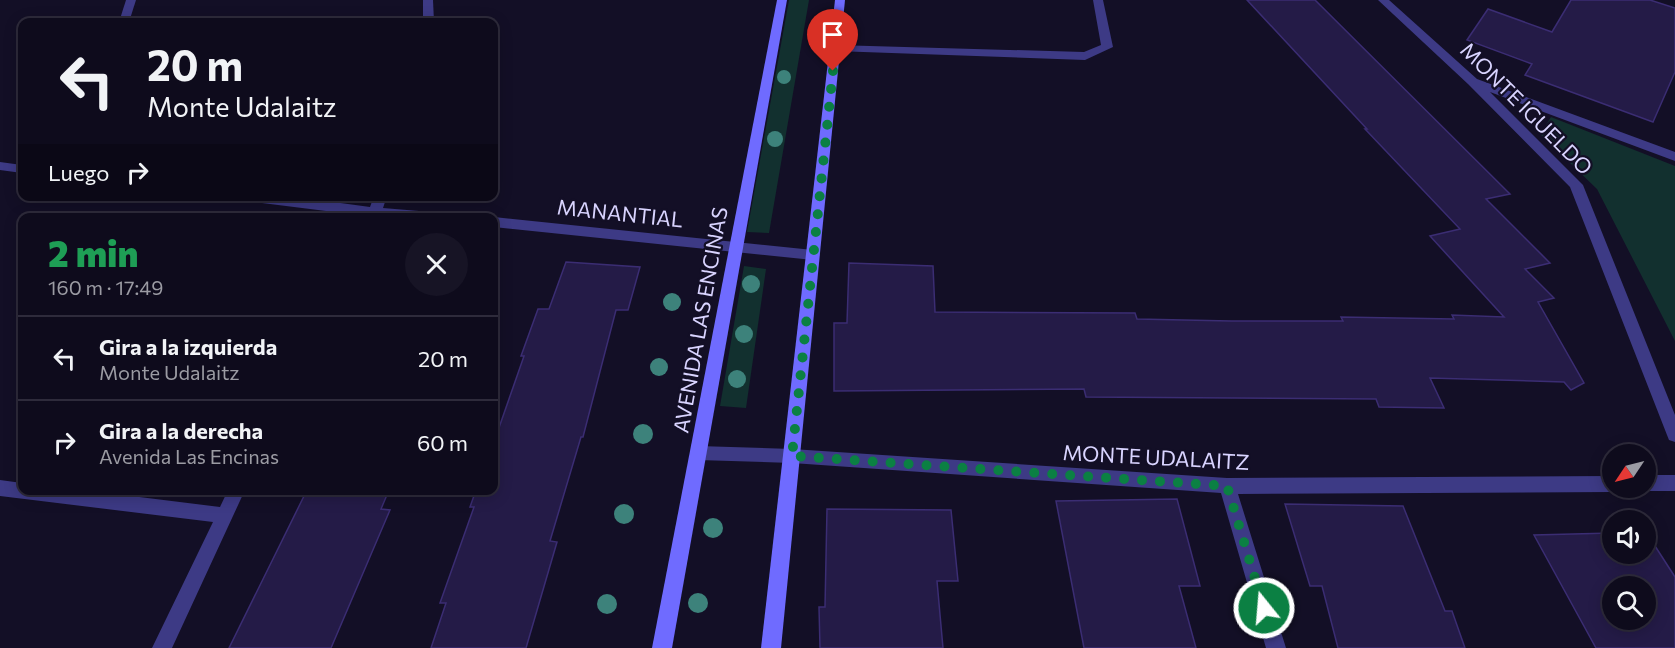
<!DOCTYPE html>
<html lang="es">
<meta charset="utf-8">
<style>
:root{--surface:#0e0b1c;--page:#171425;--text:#f1f3f6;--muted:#9b9ba3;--line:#2e2b3b}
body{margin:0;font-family:Commissioner,sans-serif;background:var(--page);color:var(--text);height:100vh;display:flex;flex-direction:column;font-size:22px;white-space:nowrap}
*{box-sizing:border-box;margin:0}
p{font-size:20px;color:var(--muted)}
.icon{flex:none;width:33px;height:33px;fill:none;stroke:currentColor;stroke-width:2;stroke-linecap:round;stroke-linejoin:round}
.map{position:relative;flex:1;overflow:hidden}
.side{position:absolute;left:18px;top:213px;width:480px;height:282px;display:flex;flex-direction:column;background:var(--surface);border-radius:12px;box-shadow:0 3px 15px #0003,0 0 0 2px var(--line)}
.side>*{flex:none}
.top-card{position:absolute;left:18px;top:18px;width:480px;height:183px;border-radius:12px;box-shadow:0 3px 15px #0003,0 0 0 2px var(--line);background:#0e0b1c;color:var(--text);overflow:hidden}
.needle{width:39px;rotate:235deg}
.controls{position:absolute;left:1602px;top:444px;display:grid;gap:12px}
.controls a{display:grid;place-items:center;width:54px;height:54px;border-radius:50%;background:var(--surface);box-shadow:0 3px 15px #0003,0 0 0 2px var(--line);font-size:30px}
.pin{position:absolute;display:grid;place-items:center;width:51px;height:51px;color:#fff;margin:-62px -26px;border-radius:50% 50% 50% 0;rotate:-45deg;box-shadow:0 0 6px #0007}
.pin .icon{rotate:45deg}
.me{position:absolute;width:66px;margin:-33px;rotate:343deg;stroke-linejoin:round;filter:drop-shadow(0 0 4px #0008)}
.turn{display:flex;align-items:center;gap:21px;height:126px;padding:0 30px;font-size:27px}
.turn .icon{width:78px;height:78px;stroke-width:2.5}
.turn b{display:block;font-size:42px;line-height:51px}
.then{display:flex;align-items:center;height:57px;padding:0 30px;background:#0003;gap:12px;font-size:22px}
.round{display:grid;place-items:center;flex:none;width:63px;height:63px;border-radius:32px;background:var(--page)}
.overview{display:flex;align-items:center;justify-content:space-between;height:102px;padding:0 30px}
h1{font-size:36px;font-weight:800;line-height:45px;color:#1e9e55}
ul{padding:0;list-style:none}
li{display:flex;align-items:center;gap:18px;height:84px;padding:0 30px;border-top:2px solid var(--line)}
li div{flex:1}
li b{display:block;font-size:22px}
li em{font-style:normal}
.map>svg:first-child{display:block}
.green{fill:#12302f}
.building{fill:#241b47;stroke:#3b2d73;stroke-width:1.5;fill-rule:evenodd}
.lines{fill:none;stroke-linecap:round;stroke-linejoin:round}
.lane{fill:#3d3a85;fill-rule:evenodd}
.street{fill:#3d3a85;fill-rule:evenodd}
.secondary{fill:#6f6bff;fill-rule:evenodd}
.tree{fill:#3d827b}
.route{stroke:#0b8043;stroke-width:10;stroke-dasharray:0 18}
.labels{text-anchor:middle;stroke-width:4.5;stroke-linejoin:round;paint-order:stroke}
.street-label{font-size:21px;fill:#d9d4ff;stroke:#130f26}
</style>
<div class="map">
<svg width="1675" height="648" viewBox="0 0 1675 648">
<rect width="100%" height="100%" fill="#130f26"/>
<!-- green -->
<g class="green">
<polygon points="789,0 809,0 769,233 747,232"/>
<polygon points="1551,117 1675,166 1675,341 1597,189 1540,134"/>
<polygon points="744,266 766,269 746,408 720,406"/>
</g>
<!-- building -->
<g class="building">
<polygon points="1247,0 1315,0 1510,194 1486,199 1550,263 1525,269 1554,298 1538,302 1584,383 1571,390 1564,382 1430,378 1444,408 1379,407 1376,399 1086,397 1084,389 834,391 834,323 847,323 849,263 933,266 935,312 1135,313 1137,319 1231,321 1343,321 1341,317 1454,319 1452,315 1504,317 1430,236 1460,229 1365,129 1367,129"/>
<polygon points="1571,0 1650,0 1675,8 1675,72 1653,122 1525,75 1532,64 1467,40 1488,9 1552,32"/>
<polygon points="566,262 640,267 628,310 616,310 583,437 581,437 550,541 557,542 526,648 431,648 446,603 440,603 474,507 470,507 476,490 494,490 494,442 524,356 521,356 538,309 549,309"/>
<polygon points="307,490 389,490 381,509 390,510 331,648 229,648"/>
<polygon points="1177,499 1200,586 1179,586 1196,648 1084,648 1056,501"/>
<polygon points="1285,504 1403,506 1445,611 1452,611 1465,648 1338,648 1322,586 1310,586"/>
<polygon points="827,509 951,510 958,581 937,581 943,648 820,648 819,607 825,607"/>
<path d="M1646 532 1675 577V648H1596L1534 535 1612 533V554H1646ZM1612 586H1646V620H1612Z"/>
</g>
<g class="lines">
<!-- lane -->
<polygon class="lane" points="1093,0 1103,0 1113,47 1085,60 835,51 829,48 835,45 1084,52 1101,45"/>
<!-- street -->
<g class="street">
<polygon points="126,0 136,0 129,22 119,22"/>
<polygon points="423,0 433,0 434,22 423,22"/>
<polygon points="1378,0 1389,0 1477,79 1675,152 1675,161 1490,92 1583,185 1675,415 1675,442 1669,440 1667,435 1570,187 1468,84"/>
<polygon points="0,162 22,165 22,173 0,170"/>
<polygon points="241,196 289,196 370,207 374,196 387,196 383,208 443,213 450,218 365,218 366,216 247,201"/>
<polygon points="494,217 813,250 820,255 813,260 494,227"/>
<polygon points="698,446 792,449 1227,478 1612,476 1612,488 1619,488 1612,492 1238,494 1286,648 1266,648 1221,493 792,463 698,460 692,458 690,453 692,448"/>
<polygon points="1646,475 1675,475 1675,491 1646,491 1640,488 1646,488"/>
<polygon points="0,480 22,483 22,490 83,490 220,507 228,490 245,490 172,648 152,648 213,522 0,496"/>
</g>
<!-- secondary -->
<g class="secondary">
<polygon points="777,0 787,0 672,648 652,648"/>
<polygon points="835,0 845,0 781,648 761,648"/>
</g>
</g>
<!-- trees -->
<g class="tree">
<circle cx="784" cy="77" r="7"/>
<circle cx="775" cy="139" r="8"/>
<circle cx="751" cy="284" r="9"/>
<circle cx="672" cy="302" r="9"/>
<circle cx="744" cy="334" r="9"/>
<circle cx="659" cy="367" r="9"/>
<circle cx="737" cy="379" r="9"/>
<circle cx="643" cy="434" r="10"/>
<circle cx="624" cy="514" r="10"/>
<circle cx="713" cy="528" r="10"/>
<circle cx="698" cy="603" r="10"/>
<circle cx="607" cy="604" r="10"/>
</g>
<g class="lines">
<!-- route -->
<polyline class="route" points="833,71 792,456 1227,486 1264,608"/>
</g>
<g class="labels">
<!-- street labels -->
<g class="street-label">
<text transform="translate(1526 109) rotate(45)" y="7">MONTE IGUELDO</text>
<text transform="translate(620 214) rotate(6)" y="7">MANANTIAL</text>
<text transform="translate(701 320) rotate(-80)" y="7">AVENIDA LAS ENCINAS</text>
<text transform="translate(1156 458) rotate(3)" y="7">MONTE UDALAITZ</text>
</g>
</g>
</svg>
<div class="controls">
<a><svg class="needle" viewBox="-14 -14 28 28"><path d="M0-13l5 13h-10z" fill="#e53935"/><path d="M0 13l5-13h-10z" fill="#9b9ba3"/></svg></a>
<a><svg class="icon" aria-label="sound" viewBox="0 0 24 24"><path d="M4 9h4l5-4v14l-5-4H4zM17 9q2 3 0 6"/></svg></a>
<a><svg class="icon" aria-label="search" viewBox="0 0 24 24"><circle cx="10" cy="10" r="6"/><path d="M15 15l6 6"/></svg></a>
</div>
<div class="pin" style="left:833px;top:71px;background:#d93025"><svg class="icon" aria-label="arrive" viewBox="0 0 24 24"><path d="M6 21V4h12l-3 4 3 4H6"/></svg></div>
<svg class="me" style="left:1264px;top:608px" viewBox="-20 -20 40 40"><circle r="17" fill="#0b8043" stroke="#fff" stroke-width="3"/><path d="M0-11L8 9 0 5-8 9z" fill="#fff"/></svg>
<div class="top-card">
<div class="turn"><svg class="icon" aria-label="left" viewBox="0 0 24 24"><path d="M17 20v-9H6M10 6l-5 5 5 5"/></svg><div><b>20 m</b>Monte Udalaitz</div></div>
<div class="then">Luego<svg class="icon" aria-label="right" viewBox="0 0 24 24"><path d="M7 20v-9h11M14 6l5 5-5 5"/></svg></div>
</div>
<section class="side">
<div class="overview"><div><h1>2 min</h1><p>160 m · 17:49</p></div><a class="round"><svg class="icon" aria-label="close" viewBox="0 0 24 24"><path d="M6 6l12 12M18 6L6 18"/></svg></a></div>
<ul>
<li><svg class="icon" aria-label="left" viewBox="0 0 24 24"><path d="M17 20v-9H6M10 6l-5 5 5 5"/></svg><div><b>Gira a la izquierda</b><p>Monte Udalaitz</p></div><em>20 m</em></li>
<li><svg class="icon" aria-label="right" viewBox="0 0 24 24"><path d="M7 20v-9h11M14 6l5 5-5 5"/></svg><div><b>Gira a la derecha</b><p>Avenida Las Encinas</p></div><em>60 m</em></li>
</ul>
</section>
</div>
